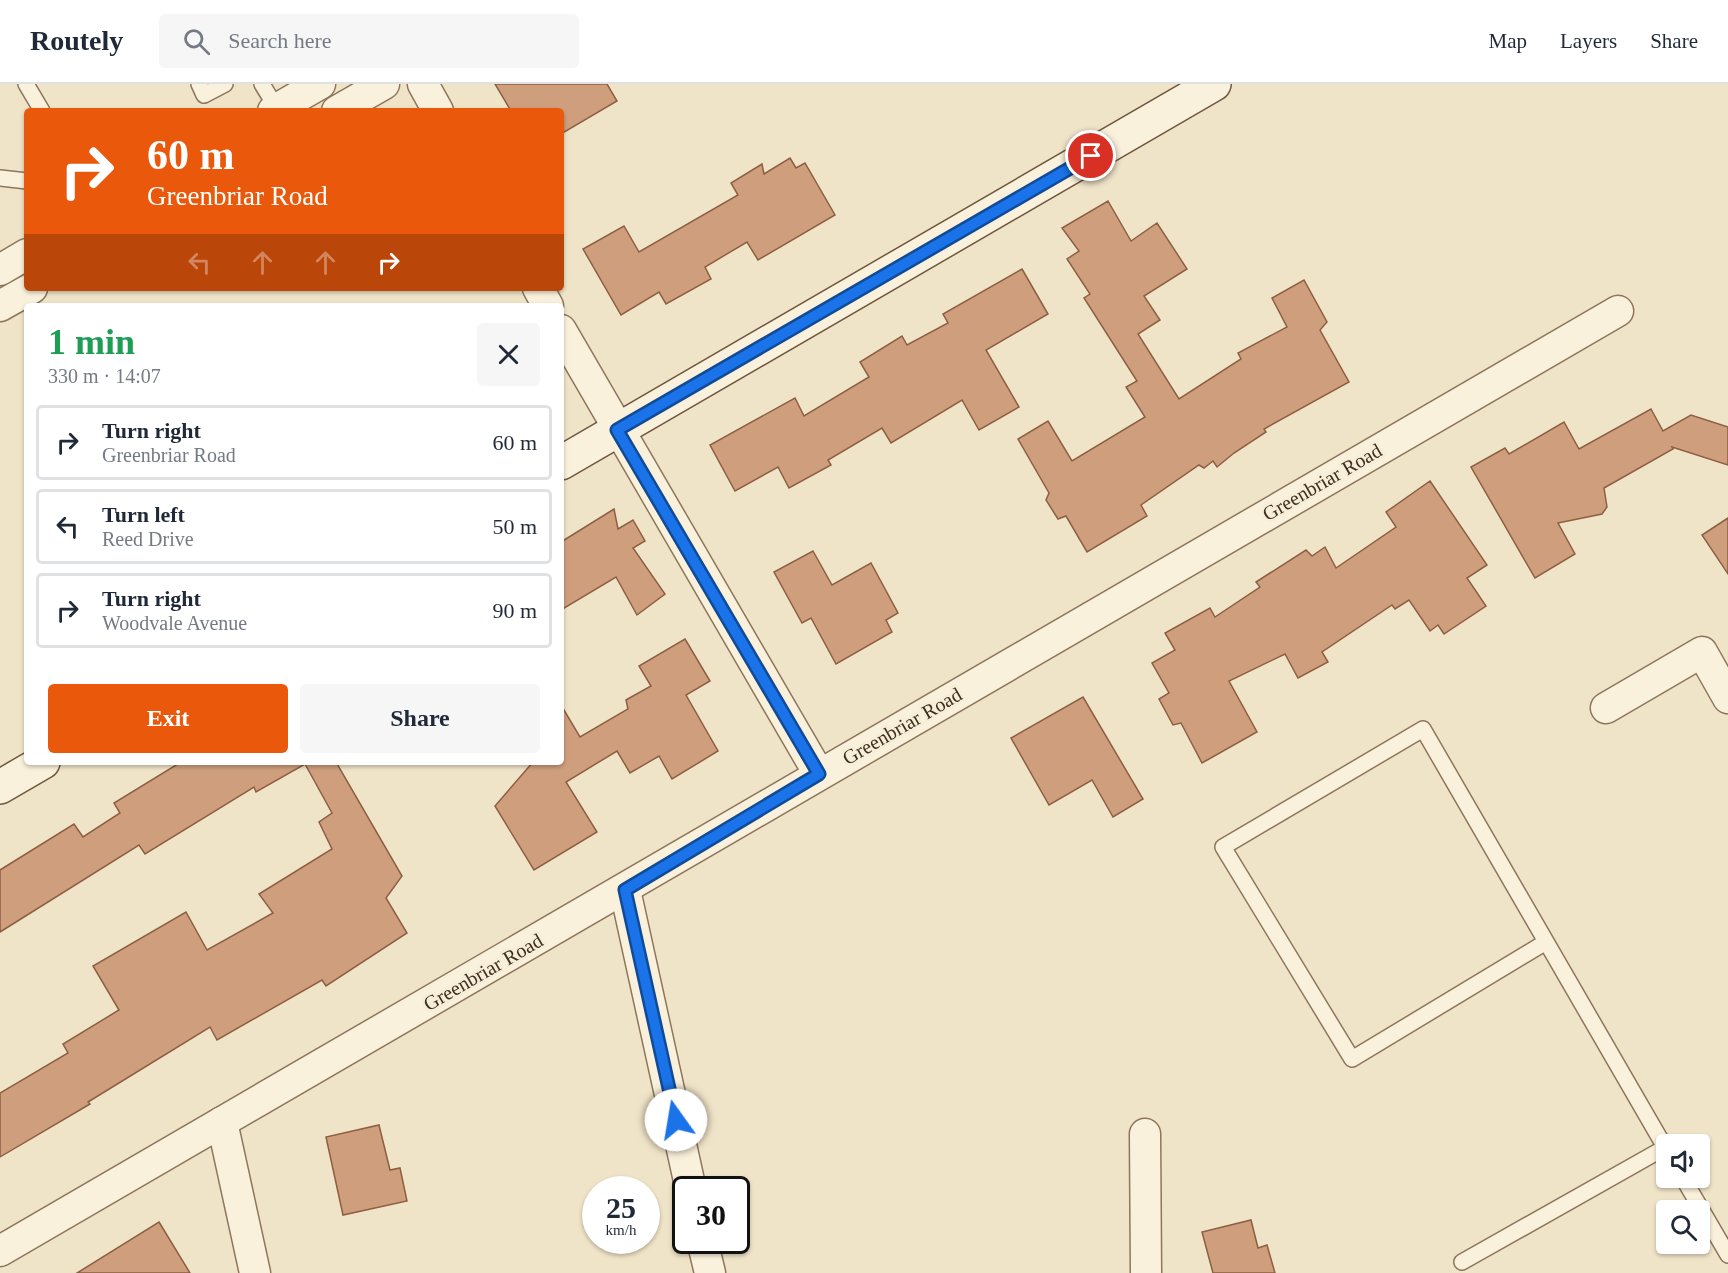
<!DOCTYPE html>
<meta charset="utf-8">
<style>
:root{--surface:#fff;--page:#f6f6f7;--text:#1f2937;--muted:#747a83;--line:#e0e1e3;--accent:#ea580c}
body{margin:0;font-family:Georgia,serif;background:var(--page);color:var(--text);height:100vh;display:flex;flex-direction:column;font-size:22px;white-space:nowrap}
*{box-sizing:border-box;margin:0}
p{font-size:20px;color:var(--muted)}
.icon{flex:none;width:33px;height:33px;fill:none;stroke:currentColor;stroke-width:2;stroke-linecap:round;stroke-linejoin:round}
.map{position:relative;flex:1;overflow:hidden}
.sheet{position:absolute;left:24px;top:219px;width:540px;height:462px;display:flex;flex-direction:column;background:var(--surface);border-radius:6px;box-shadow:0 2px 4px #0004}
.sheet>*{flex:none}
.hud{position:absolute;left:24px;top:24px;width:540px;height:183px;border-radius:6px;box-shadow:0 2px 4px #0004;background:#ea580c;color:#fff;overflow:hidden}
.buttons{position:absolute;left:1656px;top:1050px;display:grid;gap:12px}
.buttons a{display:grid;place-items:center;width:54px;height:54px;border-radius:6px;background:var(--surface);box-shadow:0 2px 4px #0004;font-size:30px}
.speed{position:absolute;left:582px;top:1092px;display:flex;gap:12px;font-size:30px;font-weight:700;text-align:center}
.speed>*{display:grid;place-content:center;width:78px;height:78px;border-radius:50%;background:var(--surface);box-shadow:0 2px 4px #0004;line-height:1}
.speed small{font-size:15px;font-weight:400}
.speed .limit{border:3px solid #111;border-radius:9px;background:#fff;color:#111}
.pin{position:absolute;display:grid;place-items:center;width:51px;height:51px;color:#fff;margin:-26px;border:3px solid #fff;border-radius:50%;box-shadow:0 2px 6px #0007}
.me{position:absolute;width:66px;margin:-33px;rotate:347deg;stroke-linejoin:round;filter:drop-shadow(0 0 4px #0008)}
.turn{display:flex;align-items:center;gap:21px;height:126px;padding:0 24px;font-size:27px}
.turn .icon{width:78px;height:78px;stroke-width:2.5}
.turn b{display:block;font-size:42px;line-height:51px}
.lanes{display:flex;align-items:center;height:57px;padding:0 24px;background:#0003;justify-content:center;gap:30px;direction:ltr}
.lanes .off{opacity:.35}
.round{display:grid;place-items:center;flex:none;width:63px;height:63px;border-radius:6px;background:var(--page)}
.headline{display:flex;align-items:center;justify-content:space-between;height:102px;padding:0 24px}
h1{font-size:36px;font-weight:800;line-height:45px;color:#1e9e55}
.cta{display:flex;gap:12px;margin-top:auto;padding:12px 24px}
.cta a{flex:1;height:69px;border-radius:6px;background:var(--accent);color:#fff;font-size:24px;font-weight:800;line-height:69px;text-align:center}
.cta a+a{background:var(--page);color:var(--text)}
ul{padding:0;list-style:none}
li{display:flex;align-items:center;gap:18px;height:75px;margin:0 12px 9px;padding:0 12px;border:3px solid var(--line);border-radius:6px}
li div{flex:1}
li b{display:block;font-size:22px}
li em{font-style:normal}
header{display:flex;align-items:center;gap:36px;box-sizing:border-box;height:84px;padding:0 30px;background:var(--surface);border-bottom:2px solid var(--line)}
header strong{font-size:28px}
nav{display:flex;gap:33px;margin-inline-start:auto;font-size:21px}
.search{width:420px;height:54px;background:var(--page);display:flex;align-items:center;gap:15px;box-sizing:border-box;padding:0 21px;border-radius:6px;color:var(--muted);font-size:22px}
.map>svg:first-child{display:block}
.building{fill:#cf9f7d;stroke:#8d5f41;stroke-width:1.5}
.lines{fill:none;stroke-linecap:round;stroke-linejoin:round}
.lane-casing{stroke:#8d765c;stroke-width:18}
.street-casing{stroke:#8d765c;stroke-width:33}
.secondary-casing{stroke:#6f573f;stroke-width:36}
.lane{stroke:#faf1dc;stroke-width:15}
.street{stroke:#faf1dc;stroke-width:30}
.secondary{stroke:#faf1dc;stroke-width:33}
.route-casing{stroke:#114b97;stroke-width:15}
.route{stroke:#1a73e8;stroke-width:10}
.labels{text-anchor:middle;stroke-width:6;stroke-linejoin:round;paint-order:stroke}
.street-label{font-size:20px;fill:#3d2e20;stroke:#f7eed8}
</style>
<header>
<strong>Routely</strong>
<div class="search"><svg class="icon" aria-label="search" viewBox="0 0 24 24"><circle cx="10" cy="10" r="6"/><path d="M15 15l6 6"/></svg>Search here</div>
<nav><a>Map</a><a>Layers</a><a>Share</a></nav>
</header>
<div class="map">
<svg width="1728" height="1189" viewBox="0 0 1728 1189">
<rect width="100%" height="100%" fill="#f0e4c8"/>
<!-- building -->
<g class="building">
<polygon points="495,0 607,0 617,17 561,50 561,27 511,27"/>
<polygon points="790,74 796,84 805,79 835,131 758,176 747,158 705,183 711,195 666,220 659,208 621,231 583,165 624,142 639,168 738,111 731,99 762,80 764,90"/>
<polygon points="1108,117 1131,157 1157,139 1187,185 1144,212 1160,236 1138,250 1179,315 1241,275 1238,269 1287,243 1272,214 1304,196 1327,238 1320,246 1349,298 1264,345 1266,348 1234,369 1217,383 1213,377 1204,384 1199,381 1141,421 1147,432 1087,468 1066,432 1058,435 1046,416 1049,409 1018,355 1048,337 1072,377 1145,333 1126,303 1137,297 1084,214 1090,210 1067,175 1079,167 1062,144"/>
<polygon points="1022,185 1048,230 986,266 1019,323 979,346 962,316 891,359 882,344 828,376 831,381 789,404 778,383 735,407 710,361 795,314 804,332 869,293 860,278 902,252 907,261 948,239 943,230"/>
<polygon points="1651,325 1663,347 1691,331 1728,343 1728,381 1672,363 1673,365 1604,404 1607,423 1602,430 1558,439 1575,470 1535,494 1471,383 1505,364 1509,370 1564,338 1579,365"/>
<polygon points="1430,397 1487,481 1467,494 1486,522 1444,550 1438,541 1430,547 1409,516 1395,525 1392,521 1322,568 1328,578 1298,594 1285,570 1229,597 1257,648 1202,679 1181,639 1173,641 1159,615 1169,609 1152,579 1175,566 1165,549 1210,524 1215,533 1260,503 1256,498 1306,466 1312,472 1325,463 1336,484 1396,443 1386,428"/>
<polygon points="614,425 618,445 633,436 645,457 633,464 665,510 637,531 616,493 561,526 561,458"/>
<polygon points="1728,434 1728,490 1702,451"/>
<polygon points="813,467 832,501 871,479 898,529 886,536 892,548 836,580 811,534 802,539 774,488"/>
<polygon points="685,555 710,597 686,611 718,667 672,695 659,672 630,689 617,667 566,698 597,748 534,786 495,722 533,678 561,678 561,621 580,653 628,625 626,616 651,602 639,582"/>
<polygon points="1083,613 1143,715 1113,733 1092,696 1049,721 1011,654"/>
<polygon points="181,678 336,678 402,792 386,814 407,849 326,902 322,896 217,956 210,943 88,1018 90,1020 0,1073 0,1009 68,969 63,960 119,926 93,882 186,828 207,866 273,829 259,810 332,765 319,738 332,729 305,680 256,708 254,703 145,770 139,761 0,848 0,786 74,740 83,753 120,729 114,719"/>
<polygon points="379,1041 390,1086 400,1084 407,1117 343,1131 326,1053"/>
<polygon points="1251,1136 1258,1164 1267,1161 1275,1189 1213,1189 1202,1148"/>
<polygon points="159,1138 190,1189 77,1189"/>
</g>
<g class="lines">
<defs>
<g id="lane">
<polyline points="26,0 42,27"/>
<polyline points="199,0 204,11 225,0"/>
<polyline points="262,0 277,25"/>
<polyline points="0,94 27,97"/>
<polyline points="1546,858 1352,975 1223,763 1423,645 1666,1065"/>
<polyline points="1683,1094 1728,1171"/>
<polyline points="1462,1178 1666,1063"/>
</g>
<g id="street">
<polyline points="423,0 438,27"/>
<polyline points="273,27 320,0"/>
<polyline points="337,27 384,0"/>
<polyline points="0,186 27,170"/>
<polyline points="538,204 548,222"/>
<polyline points="0,222 32,204"/>
<polyline points="561,246 819,690"/>
<polyline points="1606,624 1702,568 1728,614"/>
<polyline points="625,806 691,1106"/>
<polyline points="222,1038 255,1189"/>
<polyline points="1145,1050 1146,1189"/>
<polyline points="702,1156 710,1189"/>
<polyline points="0,1167 1618,227"/>
</g>
<g id="secondary">
<polyline points="561,379 1214,0"/>
<polyline points="0,703 43,678"/>
</g>
</defs>
<!-- lane casing -->
<use href="#lane" class="lane-casing"/>
<!-- street casing -->
<use href="#street" class="street-casing"/>
<!-- secondary casing -->
<use href="#secondary" class="secondary-casing"/>
<!-- lane -->
<use href="#lane" class="lane"/>
<!-- street -->
<use href="#street" class="street"/>
<!-- secondary -->
<use href="#secondary" class="secondary"/>
</g>
<g class="lines">
<defs>
<polyline id="route" points="676,1036 625,806 819,690 617,346 1091,72"/>
</defs>
<!-- route casing -->
<use href="#route" class="route-casing"/>
<!-- route -->
<use href="#route" class="route"/>
</g>
<g class="labels">
<!-- street labels -->
<g class="street-label">
<text transform="translate(1322 398) rotate(-30)" y="7">Greenbriar Road</text>
<text transform="translate(902 642) rotate(-30)" y="7">Greenbriar Road</text>
<text transform="translate(483 888) rotate(-30)" y="7">Greenbriar Road</text>
</g>
</g>
</svg>
<div class="buttons">
<a><svg class="icon" aria-label="sound" viewBox="0 0 24 24"><path d="M4 9h4l5-4v14l-5-4H4zM17 9q2 3 0 6"/></svg></a>
<a><svg class="icon" aria-label="search" viewBox="0 0 24 24"><circle cx="10" cy="10" r="6"/><path d="M15 15l6 6"/></svg></a>
</div>
<div class="speed"><div>25<small>km/h</small></div><div class="limit">30</div></div>
<div class="pin" style="left:1091px;top:72px;background:#d93025"><svg class="icon" aria-label="arrive" viewBox="0 0 24 24"><path d="M6 21V4h12l-3 4 3 4H6"/></svg></div>
<svg class="me" style="left:676px;top:1036px" viewBox="-20 -20 40 40"><circle r="19" fill="#fff"/><path d="M0-13L10 11 0 6-10 11z" fill="#1a73e8"/></svg>
<div class="hud">
<div class="turn"><svg class="icon" aria-label="right" viewBox="0 0 24 24"><path d="M7 20v-9h11M14 6l5 5-5 5"/></svg><div><b>60 m</b>Greenbriar Road</div></div>
<div class="lanes"><svg class="icon off" aria-label="left" viewBox="0 0 24 24"><path d="M17 20v-9H6M10 6l-5 5 5 5"/></svg><svg class="icon off" aria-label="ahead" viewBox="0 0 24 24"><path d="M12 20V5M6 11l6-6 6 6"/></svg><svg class="icon off" aria-label="ahead" viewBox="0 0 24 24"><path d="M12 20V5M6 11l6-6 6 6"/></svg><svg class="icon" aria-label="right" viewBox="0 0 24 24"><path d="M7 20v-9h11M14 6l5 5-5 5"/></svg></div>
</div>
<section class="sheet">
<div class="headline"><div><h1>1 min</h1><p>330 m · 14:07</p></div><a class="round"><svg class="icon" aria-label="close" viewBox="0 0 24 24"><path d="M6 6l12 12M18 6L6 18"/></svg></a></div>
<ul>
<li><svg class="icon" aria-label="right" viewBox="0 0 24 24"><path d="M7 20v-9h11M14 6l5 5-5 5"/></svg><div><b>Turn right</b><p>Greenbriar Road</p></div><em>60 m</em></li>
<li><svg class="icon" aria-label="left" viewBox="0 0 24 24"><path d="M17 20v-9H6M10 6l-5 5 5 5"/></svg><div><b>Turn left</b><p>Reed Drive</p></div><em>50 m</em></li>
<li><svg class="icon" aria-label="right" viewBox="0 0 24 24"><path d="M7 20v-9h11M14 6l5 5-5 5"/></svg><div><b>Turn right</b><p>Woodvale Avenue</p></div><em>90 m</em></li>
</ul>
<div class="cta"><a>Exit</a><a>Share</a></div>
</section>
</div>
